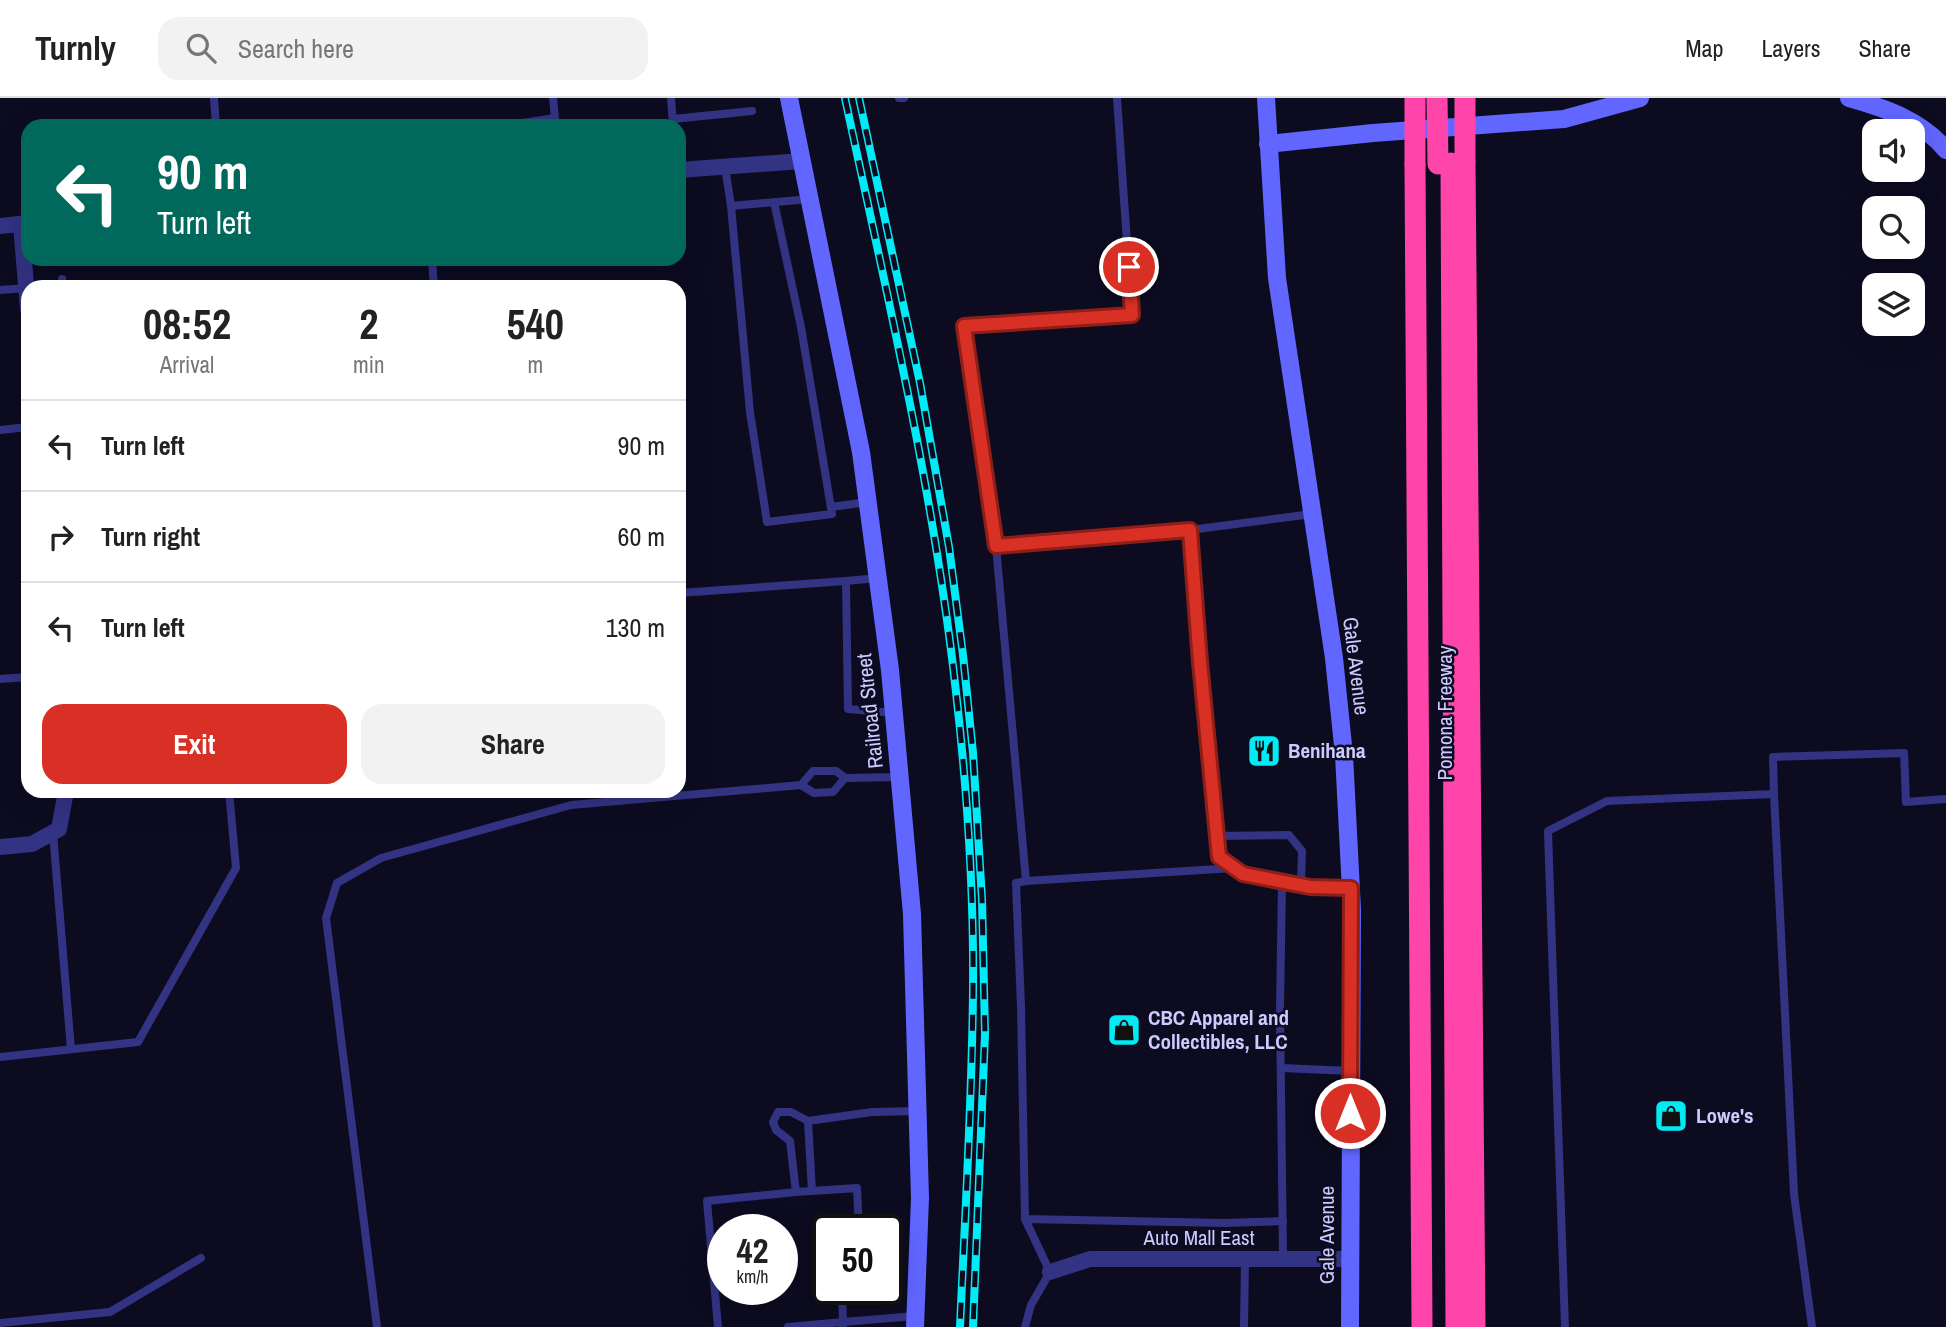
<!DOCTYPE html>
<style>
:root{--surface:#fff;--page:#f2f2f2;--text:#222;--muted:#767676;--line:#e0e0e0;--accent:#d93025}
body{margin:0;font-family:"Archivo Narrow",sans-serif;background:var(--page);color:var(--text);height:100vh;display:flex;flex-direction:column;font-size:26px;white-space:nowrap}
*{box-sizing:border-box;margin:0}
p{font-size:23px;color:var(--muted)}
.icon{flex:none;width:38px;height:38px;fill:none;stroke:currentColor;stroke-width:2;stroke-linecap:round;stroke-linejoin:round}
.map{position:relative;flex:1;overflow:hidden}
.side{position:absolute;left:21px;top:182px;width:665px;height:518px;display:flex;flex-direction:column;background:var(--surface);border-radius:21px;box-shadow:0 7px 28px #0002}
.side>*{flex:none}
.top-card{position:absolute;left:21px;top:21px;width:665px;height:147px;border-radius:21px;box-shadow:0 7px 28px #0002;background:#00695c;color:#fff;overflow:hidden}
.fabs{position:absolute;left:1862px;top:21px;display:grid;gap:14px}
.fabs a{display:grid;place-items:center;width:63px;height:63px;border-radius:14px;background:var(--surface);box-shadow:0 7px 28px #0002;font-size:35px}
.speed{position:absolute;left:707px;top:1116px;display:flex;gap:14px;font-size:35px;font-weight:700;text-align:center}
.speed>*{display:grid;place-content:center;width:91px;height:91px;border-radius:50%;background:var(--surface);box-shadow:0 7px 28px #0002;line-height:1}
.speed small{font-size:18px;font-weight:400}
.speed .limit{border:4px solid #111;border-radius:10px;background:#fff;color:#111}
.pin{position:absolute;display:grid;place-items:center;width:60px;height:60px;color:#fff;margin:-30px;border:4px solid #fff;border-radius:50%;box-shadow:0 2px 7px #0007}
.me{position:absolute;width:77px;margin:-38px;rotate:0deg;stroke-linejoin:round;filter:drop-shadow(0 0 5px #0008)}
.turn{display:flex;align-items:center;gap:24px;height:147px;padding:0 21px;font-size:32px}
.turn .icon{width:91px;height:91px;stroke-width:2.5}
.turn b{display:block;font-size:49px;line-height:60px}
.eta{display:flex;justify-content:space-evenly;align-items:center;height:119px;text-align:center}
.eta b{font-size:42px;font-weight:800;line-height:49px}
.button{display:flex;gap:14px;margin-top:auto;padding:14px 21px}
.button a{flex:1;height:80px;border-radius:21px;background:var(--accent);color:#fff;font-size:28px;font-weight:800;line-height:80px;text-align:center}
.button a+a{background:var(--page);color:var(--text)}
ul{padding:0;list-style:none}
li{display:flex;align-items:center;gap:21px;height:91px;padding:0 21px;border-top:2px solid var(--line)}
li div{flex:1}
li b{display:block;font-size:26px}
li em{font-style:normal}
header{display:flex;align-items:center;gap:42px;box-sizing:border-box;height:98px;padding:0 35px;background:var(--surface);border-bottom:2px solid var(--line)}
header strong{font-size:33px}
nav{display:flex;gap:38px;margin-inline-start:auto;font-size:24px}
.search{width:490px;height:63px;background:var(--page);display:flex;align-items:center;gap:18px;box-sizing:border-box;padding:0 24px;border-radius:21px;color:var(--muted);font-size:26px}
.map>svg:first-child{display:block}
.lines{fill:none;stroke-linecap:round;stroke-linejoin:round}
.lane{stroke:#323383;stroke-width:8}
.street{stroke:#323383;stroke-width:16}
.secondary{stroke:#6166ff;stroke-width:18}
.highway{stroke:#ff45a9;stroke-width:21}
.rail-casing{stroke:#00ebf5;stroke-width:8}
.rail{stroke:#0d0b20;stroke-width:5;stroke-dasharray:16;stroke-linecap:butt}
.highway-bridge{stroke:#ff45a9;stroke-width:21}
.route-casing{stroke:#8d1f18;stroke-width:18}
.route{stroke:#d93025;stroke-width:12}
.labels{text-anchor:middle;stroke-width:5;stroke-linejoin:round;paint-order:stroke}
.street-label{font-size:21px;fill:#cdcaff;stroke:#0d0b20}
.poi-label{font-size:21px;font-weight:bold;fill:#cdcaff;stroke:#0d0b20;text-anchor:start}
</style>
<header>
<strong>Turnly</strong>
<div class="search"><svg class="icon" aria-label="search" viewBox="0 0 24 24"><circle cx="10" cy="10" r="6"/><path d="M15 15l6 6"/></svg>Search here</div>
<nav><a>Map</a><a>Layers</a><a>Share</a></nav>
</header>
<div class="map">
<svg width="1946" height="1229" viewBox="0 0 1946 1229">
<rect width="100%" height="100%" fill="#0d0b20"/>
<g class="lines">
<!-- lane -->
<g class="lane">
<polyline points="214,0 216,28"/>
<polyline points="671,0 673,28"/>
<polyline points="899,0 904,0"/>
<polyline points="673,21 752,13"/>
<polyline points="503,28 555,20 553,0"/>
<polyline points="725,69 731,108 810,101"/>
<polyline points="731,108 750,314 767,424 832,416 801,229 774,104"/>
<polyline points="432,161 434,189"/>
<polyline points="62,181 62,189"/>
<polyline points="0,192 26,190"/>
<polyline points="0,332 28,329"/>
<polyline points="831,409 868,404"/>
<polyline points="1312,416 1190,432 1200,564 1217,738 1219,759 1243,776 1310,789 1351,791"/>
<polyline points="1190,432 996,448 1026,783 1234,770"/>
<polyline points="996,448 964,228 1132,217 1117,0"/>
<polyline points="878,480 846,483 848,611 894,615"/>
<polyline points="679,495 846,483"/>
<polyline points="0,581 28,579"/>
<polyline points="845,680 833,694 814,695 801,687 813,673 836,673 845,680 899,679"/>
<polyline points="1774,696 1794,1096 1812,1229"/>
<polyline points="53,735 71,951"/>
<polyline points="1217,738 1289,737 1302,753 1301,787"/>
<polyline points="1026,783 1016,785 1021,909 1025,1121 1225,1125 1283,1123"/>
<polyline points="1282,784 1280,911 1283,1160"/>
<polyline points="0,959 138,944 236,770 229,693"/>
<polyline points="1281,970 1351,973"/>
<polyline points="808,1023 812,1093"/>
<polyline points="796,1094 857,1090 859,1132"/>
<polyline points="0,1225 110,1214 201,1160"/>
<polyline points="377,1229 326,820 337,785 381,760 571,707 801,687"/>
<polyline points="718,1229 707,1103 796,1094 790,1043 776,1032 773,1024 778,1014 791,1014 808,1023 872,1014 918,1013"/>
<polyline points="788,1229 843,1224 842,1194 856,1192"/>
<polyline points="843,1229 843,1224 915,1218"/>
<polyline points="1025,1229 1031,1207 1050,1174 1025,1121"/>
<polyline points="1244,1229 1245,1161"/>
<polyline points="1565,1229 1548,733 1607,703 1774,696 1773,659 1904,655 1906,704 1946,701"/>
</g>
<!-- street -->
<g class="street">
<polyline points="679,72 802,63"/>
<polyline points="21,126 28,211"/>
<polyline points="0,128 28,125"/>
<polyline points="0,749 32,746 59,731 66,693"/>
<polyline points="1050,1174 1090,1161 1350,1161"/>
</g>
<!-- secondary -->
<g class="secondary">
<polyline points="789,0 861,354 890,572 912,816 920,1100 915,1229"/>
<polyline points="1266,0 1277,180 1334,560 1344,657 1352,812 1350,1229"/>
<path d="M1849 0C1885 10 1921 22 1946 52"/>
<polyline points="1268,46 1373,35 1564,21 1640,0"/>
</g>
<!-- highway -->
<g class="highway">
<polyline points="1465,63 1475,1229"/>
<polyline points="1451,65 1456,1229"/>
<polyline points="1415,67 1422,1229"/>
</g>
<defs>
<g id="rail">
<path d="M845 0C887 197 934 394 956 594 967 691 974 795 973 893 972 1005 965 1117 960 1229"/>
<polyline points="859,0 920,285 949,449 963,557 973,655 982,801 985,936 973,1229"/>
</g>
</defs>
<!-- rail casing -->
<use href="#rail" class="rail-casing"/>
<!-- rail -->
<use href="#rail" class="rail"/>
<!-- highway-bridge -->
<g class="highway-bridge">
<polyline points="1415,0 1415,67"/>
<polyline points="1437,0 1438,66"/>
<polyline points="1465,0 1465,63"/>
</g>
</g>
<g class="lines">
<defs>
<polyline id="route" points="1129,169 1132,217 964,228 996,448 1190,432 1200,564 1219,759 1243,776 1310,789 1351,790 1350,1015"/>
</defs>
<!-- route casing -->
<use href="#route" class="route-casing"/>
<!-- route -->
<use href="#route" class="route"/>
</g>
<!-- icons -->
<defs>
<symbol id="restaurant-square" viewBox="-11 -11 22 22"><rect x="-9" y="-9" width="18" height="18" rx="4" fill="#00ebf5" stroke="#0d0b20"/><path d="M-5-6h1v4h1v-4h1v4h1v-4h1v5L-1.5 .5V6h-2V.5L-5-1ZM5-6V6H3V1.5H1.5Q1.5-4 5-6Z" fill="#111"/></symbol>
<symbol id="shop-square" viewBox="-11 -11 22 22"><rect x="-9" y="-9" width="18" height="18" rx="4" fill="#00ebf5" stroke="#0d0b20"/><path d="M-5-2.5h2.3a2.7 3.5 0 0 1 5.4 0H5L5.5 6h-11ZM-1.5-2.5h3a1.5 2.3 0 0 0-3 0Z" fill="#111"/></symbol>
</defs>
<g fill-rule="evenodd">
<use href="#restaurant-square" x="1245" y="634" width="38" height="38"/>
<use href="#shop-square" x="1105" y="913" width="38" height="38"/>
<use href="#shop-square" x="1652" y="999" width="38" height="38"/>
</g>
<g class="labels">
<!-- street labels -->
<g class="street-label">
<text transform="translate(1356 568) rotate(83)" y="7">Gale Avenue</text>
<text transform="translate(870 613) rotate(-96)" y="7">Railroad Street</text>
<text transform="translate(1445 615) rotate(-90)" y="7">Pomona Freeway</text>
<text transform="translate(1327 1137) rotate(-90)" y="7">Gale Avenue</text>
<text x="1199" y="1147">Auto Mall East</text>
</g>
<!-- poi labels -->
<g class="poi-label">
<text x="1288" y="660">Benihana</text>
<text x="1148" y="927">CBC Apparel and<tspan x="1148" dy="24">Collectibles, LLC</tspan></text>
<text x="1696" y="1025">Lowe's</text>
</g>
</g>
</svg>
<div class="fabs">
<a><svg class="icon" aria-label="sound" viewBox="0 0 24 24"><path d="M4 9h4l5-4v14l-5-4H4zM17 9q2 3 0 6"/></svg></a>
<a><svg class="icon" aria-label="search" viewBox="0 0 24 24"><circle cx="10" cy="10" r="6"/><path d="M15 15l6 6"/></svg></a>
<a><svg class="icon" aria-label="layers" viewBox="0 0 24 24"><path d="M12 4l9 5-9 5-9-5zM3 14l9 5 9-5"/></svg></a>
</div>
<div class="speed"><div>42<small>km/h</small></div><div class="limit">50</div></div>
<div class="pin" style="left:1129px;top:169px;background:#d93025"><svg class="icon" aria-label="arrive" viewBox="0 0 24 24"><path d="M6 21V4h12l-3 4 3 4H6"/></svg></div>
<svg class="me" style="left:1350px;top:1015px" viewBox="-20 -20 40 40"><circle r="17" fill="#d93025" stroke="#fff" stroke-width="3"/><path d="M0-11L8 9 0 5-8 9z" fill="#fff"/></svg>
<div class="top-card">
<div class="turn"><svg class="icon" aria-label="left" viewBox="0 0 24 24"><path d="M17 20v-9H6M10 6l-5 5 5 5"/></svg><div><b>90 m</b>Turn left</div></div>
</div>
<section class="side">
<div class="eta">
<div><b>08:52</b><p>Arrival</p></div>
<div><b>2</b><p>min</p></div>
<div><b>540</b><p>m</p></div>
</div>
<ul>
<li><svg class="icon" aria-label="left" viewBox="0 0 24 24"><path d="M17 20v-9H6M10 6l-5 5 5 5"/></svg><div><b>Turn left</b></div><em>90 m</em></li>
<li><svg class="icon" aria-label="right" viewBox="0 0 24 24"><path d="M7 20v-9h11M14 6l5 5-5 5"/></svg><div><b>Turn right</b></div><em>60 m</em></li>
<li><svg class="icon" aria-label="left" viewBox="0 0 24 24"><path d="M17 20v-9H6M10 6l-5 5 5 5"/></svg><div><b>Turn left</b></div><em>130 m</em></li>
</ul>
<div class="button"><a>Exit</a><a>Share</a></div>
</section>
</div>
